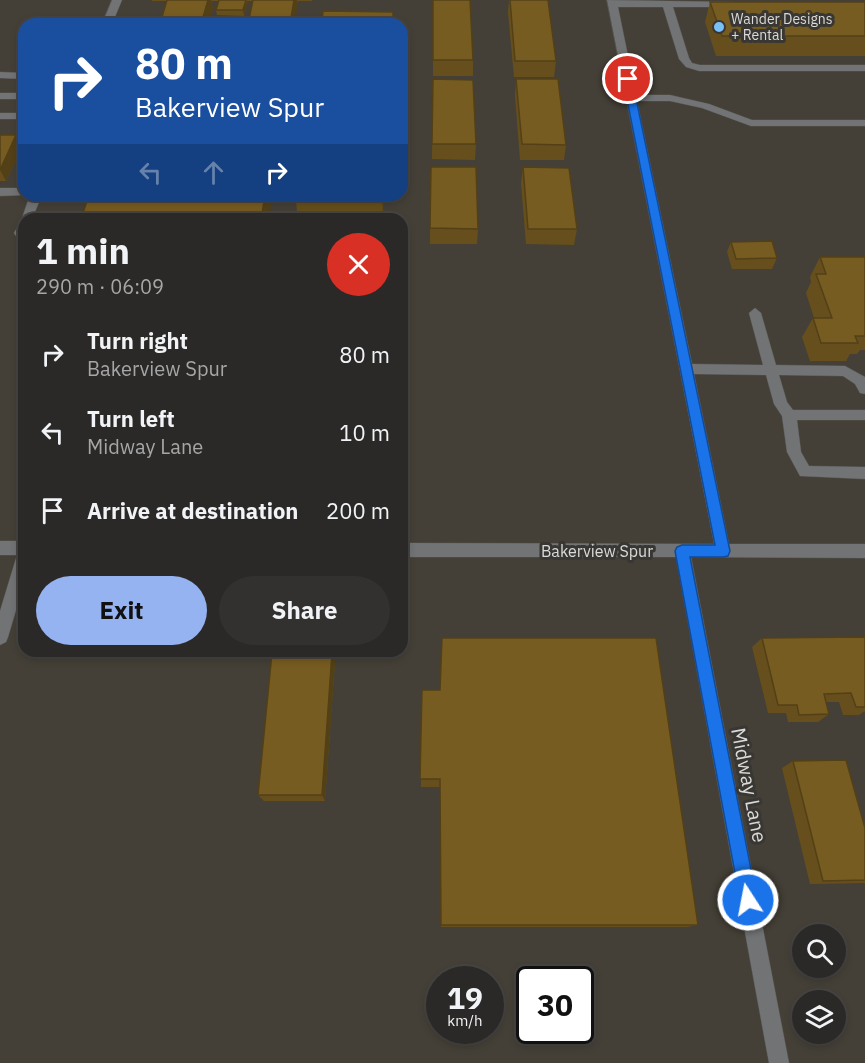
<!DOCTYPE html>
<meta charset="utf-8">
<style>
:root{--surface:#2b2927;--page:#33312f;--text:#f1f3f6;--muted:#a6a6a7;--line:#474544;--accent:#95b2f1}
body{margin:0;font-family:"IBM Plex Sans",sans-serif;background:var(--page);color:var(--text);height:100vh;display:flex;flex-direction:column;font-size:22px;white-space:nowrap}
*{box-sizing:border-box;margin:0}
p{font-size:20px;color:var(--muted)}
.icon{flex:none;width:33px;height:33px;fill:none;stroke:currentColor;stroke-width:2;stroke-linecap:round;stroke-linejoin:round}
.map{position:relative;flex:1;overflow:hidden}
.sheet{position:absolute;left:18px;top:213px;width:390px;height:444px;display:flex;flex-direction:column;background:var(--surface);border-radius:18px;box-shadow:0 3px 9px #0003,0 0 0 2px var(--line)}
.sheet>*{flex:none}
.hud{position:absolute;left:18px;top:18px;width:390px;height:183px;border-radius:18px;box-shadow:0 3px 9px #0003,0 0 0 2px var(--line);background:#1a4fa0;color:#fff;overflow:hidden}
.tools{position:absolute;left:792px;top:924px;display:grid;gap:12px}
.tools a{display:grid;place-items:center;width:54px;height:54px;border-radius:50%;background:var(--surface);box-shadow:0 3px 9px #0003,0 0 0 2px var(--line);font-size:30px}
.speed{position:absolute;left:426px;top:966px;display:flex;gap:12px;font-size:30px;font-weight:700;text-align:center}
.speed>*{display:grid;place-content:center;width:78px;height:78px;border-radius:50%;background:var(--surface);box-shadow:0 3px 9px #0003,0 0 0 2px var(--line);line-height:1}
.speed small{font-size:15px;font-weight:400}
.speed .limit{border:3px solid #111;border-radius:9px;background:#fff;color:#111}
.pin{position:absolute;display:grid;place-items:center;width:51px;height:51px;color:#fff;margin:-26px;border:3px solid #fff;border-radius:50%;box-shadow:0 2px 6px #0007}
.me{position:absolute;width:66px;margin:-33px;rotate:349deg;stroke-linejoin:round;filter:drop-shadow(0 0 4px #0008)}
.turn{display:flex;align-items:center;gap:21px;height:126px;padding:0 18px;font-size:27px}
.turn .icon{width:78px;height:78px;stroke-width:2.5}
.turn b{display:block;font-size:42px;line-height:51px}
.lanes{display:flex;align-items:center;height:57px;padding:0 18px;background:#0003;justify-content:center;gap:30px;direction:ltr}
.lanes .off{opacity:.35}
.round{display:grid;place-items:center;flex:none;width:63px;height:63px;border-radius:32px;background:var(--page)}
.summary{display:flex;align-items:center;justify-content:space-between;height:102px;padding:0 18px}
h1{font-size:36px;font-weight:800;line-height:45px}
.cta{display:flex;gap:12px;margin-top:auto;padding:12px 18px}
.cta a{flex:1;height:69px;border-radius:36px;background:var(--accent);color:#111;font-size:24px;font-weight:800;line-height:69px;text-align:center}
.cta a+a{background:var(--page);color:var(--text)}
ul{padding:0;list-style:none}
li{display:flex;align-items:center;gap:18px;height:78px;padding:0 18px}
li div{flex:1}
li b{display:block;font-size:22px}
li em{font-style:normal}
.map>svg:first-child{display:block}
.built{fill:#444037;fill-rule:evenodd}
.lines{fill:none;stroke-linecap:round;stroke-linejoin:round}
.minor-casing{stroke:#565452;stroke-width:1}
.minor{fill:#717374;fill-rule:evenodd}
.wall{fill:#664f1c}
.shaded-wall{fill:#534017}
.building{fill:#775c21;stroke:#534017;stroke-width:1.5}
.route{fill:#1a73e8;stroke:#114b97;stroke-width:1.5}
.poi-dot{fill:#79bff8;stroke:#393734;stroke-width:2}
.labels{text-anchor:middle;stroke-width:6;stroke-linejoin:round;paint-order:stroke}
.far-poi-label{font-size:14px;fill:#dbdad8;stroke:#393734;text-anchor:start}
.street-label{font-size:16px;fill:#dbdad8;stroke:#393734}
.near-street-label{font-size:20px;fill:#dbdad8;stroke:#393734}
</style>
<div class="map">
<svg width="865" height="1063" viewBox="0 0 865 1063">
<rect width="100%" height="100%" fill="#393734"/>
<!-- built -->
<path class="built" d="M0 0H865V1063H0ZM24 24H402V195H24ZM24 219H402V651H24ZM802 934H836V968H802ZM440 980H490V1030H440ZM530 980H580V1030H530ZM802 1000H836V1034H802Z"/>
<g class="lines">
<defs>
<g id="minor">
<polygon points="112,0 122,0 112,24 102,24"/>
<polygon points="607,0 732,2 734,4 729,7 673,7 689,58 692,63 700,65 865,65 865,71 699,71 686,67 679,59 663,7 618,7 636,95 670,95 709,104 752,120 865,120 865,126 751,126 702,108 670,101 637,101 692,364 763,365 749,313 755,308 761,313 776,365 845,366 865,377 865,394 860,393 855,384 843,376 779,375 787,402 793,410 865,410 865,420 797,420 801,452 809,466 865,467 865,479 800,476 787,452 782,416 774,404 766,375 694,374 729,544 865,544 865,558 691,557 789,1063 769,1063 676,557 402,557 402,543 714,544"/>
<polygon points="0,72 24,73 24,79 0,78"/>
<rect x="0" y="93" width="24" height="6"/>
<rect x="0" y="113" width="24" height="6"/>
<polygon points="0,188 24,188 24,195 26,195 0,196"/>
<polygon points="30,195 42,195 32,219 24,219 24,236 16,236 14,233 21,221"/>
<polygon points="0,541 24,541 24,583 8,637 6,642 0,645 0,611 17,555 0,555"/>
</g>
</defs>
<!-- minor casing -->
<use href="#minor" class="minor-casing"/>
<!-- minor -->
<use href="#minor" class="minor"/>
</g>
<!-- wall -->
<g class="wall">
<polygon points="152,0 312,0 312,1 298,1 298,3 247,1 247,5 244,16 217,15 216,10 219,1 211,1 213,9 167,1 152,1"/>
<polygon points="433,0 473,60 473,76 433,76"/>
<polygon points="509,0 548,0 556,61 554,77 514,77 508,12"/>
<polygon points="710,2 865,2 865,56 716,56 705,22"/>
<polygon points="393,12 394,24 322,24 322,22"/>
<polygon points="433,79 476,144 475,160 432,159"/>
<polygon points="516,79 566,145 564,160 520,160 515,95"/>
<polygon points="0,135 22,146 6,181 0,181"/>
<polygon points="431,167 478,229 477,244 430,244"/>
<polygon points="523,167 577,229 574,245 526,244 521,183"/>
<polygon points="296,195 384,195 383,211 297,211 296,201"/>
<polygon points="731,242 777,258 772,269 732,269 727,252"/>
<polygon points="820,257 865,257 865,350 860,350 857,354 850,354 846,361 810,361 802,337 813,318 814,318 806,293 811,282 810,277"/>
<polygon points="865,637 865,711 859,715 843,715 839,702 826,702 829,714 818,722 788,722 786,713 768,713 752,647 762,638"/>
<polygon points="335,662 325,801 264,801 258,795"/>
<polygon points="422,690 698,925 687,927 441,927 440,787 421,787"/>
<polygon points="793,761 865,828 865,883 810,884 782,768"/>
</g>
<!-- shaded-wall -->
<g class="shaded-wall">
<polygon points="208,0 211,0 213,9 209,24 201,24"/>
<polygon points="246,0 247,5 244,16 243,10"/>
<polygon points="294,0 297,0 298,3 294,24 290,24"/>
<polygon points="16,135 22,146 6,181 0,170"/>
<polygon points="265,195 272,195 272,197 269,219 261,219"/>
<polygon points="382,195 384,196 383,211 382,201"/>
<polygon points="332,653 335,662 325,801 322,795"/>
</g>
<!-- building -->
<g class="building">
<polygon points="167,0 208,0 201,24 160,24"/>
<polygon points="219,0 246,0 243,10 216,10"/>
<polygon points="253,0 294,0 290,24 248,24"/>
<polygon points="433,0 470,0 473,60 433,60"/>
<polygon points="510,0 548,0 556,61 515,61"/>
<polygon points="710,2 865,2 865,36 722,36"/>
<polygon points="323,11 393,12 393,22 322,22"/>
<polygon points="433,79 473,80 476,144 432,144"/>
<polygon points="516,79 558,79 566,145 522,144"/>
<polygon points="0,135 16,135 0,170"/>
<polygon points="431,167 476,167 478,229 430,228"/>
<polygon points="523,167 569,168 577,229 528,229"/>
<polygon points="89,195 265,195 261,219 81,219"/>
<rect x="296" y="195" width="86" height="6"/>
<polygon points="294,215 382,215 381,219 293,219"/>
<polygon points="772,241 777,258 736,259 731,242"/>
<polygon points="820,257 865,257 865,336 855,336 858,343 821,343 813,318 832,318 816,274 826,274"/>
<polygon points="865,637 865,707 856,707 851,693 824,694 829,714 799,715 797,705 778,705 762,638"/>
<polygon points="442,638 656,638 698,925 441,925 440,779 420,779 422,690 440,690"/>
<polygon points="272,653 332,653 322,795 258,795"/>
<polygon points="846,760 865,828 865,880 823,881 793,761"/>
</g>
<!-- route -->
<polygon class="route" points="628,76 632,79 730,551 728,556 723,557 690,557 757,900 755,906 748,909 742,906 740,900 675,551 677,547 682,545 715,545 623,79"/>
<!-- markers -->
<circle class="poi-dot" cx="719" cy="27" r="6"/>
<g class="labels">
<!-- far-poi labels -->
<g class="far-poi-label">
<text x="731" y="24">Wander Designs<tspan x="731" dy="16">+ Rental</tspan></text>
</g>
<!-- street labels -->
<g class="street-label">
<text x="597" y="557">Bakerview Spur</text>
</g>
<!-- near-street labels -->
<g class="near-street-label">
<text transform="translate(749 785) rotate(79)" y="7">Midway Lane</text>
</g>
</g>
</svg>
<div class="tools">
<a><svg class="icon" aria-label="search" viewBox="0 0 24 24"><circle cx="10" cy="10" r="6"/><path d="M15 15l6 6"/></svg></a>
<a><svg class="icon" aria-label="layers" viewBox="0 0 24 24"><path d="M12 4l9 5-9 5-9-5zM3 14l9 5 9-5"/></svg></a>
</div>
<div class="speed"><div>19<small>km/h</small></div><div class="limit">30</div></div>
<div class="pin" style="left:628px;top:79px;background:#d93025"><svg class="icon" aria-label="arrive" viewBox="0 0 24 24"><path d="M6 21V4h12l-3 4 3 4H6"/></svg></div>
<svg class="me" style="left:748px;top:900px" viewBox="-20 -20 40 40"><circle r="17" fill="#1a73e8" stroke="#fff" stroke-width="3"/><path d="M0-11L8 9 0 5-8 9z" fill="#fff"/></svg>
<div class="hud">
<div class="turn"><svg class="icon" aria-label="right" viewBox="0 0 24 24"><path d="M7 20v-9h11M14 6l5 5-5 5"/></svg><div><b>80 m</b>Bakerview Spur</div></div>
<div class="lanes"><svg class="icon off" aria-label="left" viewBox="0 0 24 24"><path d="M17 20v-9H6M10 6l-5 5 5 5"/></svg><svg class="icon off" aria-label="ahead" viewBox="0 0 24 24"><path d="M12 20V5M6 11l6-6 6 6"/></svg><svg class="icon" aria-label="right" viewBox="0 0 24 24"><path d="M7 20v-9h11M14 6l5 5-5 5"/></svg></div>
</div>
<section class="sheet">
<div class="summary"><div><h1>1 min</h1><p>290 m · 06:09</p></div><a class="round" style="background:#d93025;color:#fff"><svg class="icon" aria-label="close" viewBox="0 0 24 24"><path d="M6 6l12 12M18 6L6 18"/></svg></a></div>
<ul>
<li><svg class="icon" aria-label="right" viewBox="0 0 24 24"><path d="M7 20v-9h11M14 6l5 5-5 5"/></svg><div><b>Turn right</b><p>Bakerview Spur</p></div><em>80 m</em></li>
<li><svg class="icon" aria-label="left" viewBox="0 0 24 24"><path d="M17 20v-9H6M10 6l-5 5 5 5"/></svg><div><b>Turn left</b><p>Midway Lane</p></div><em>10 m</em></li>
<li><svg class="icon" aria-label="arrive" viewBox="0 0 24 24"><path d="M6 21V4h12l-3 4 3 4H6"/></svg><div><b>Arrive at destination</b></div><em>200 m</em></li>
</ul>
<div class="cta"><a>Exit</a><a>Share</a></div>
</section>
</div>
